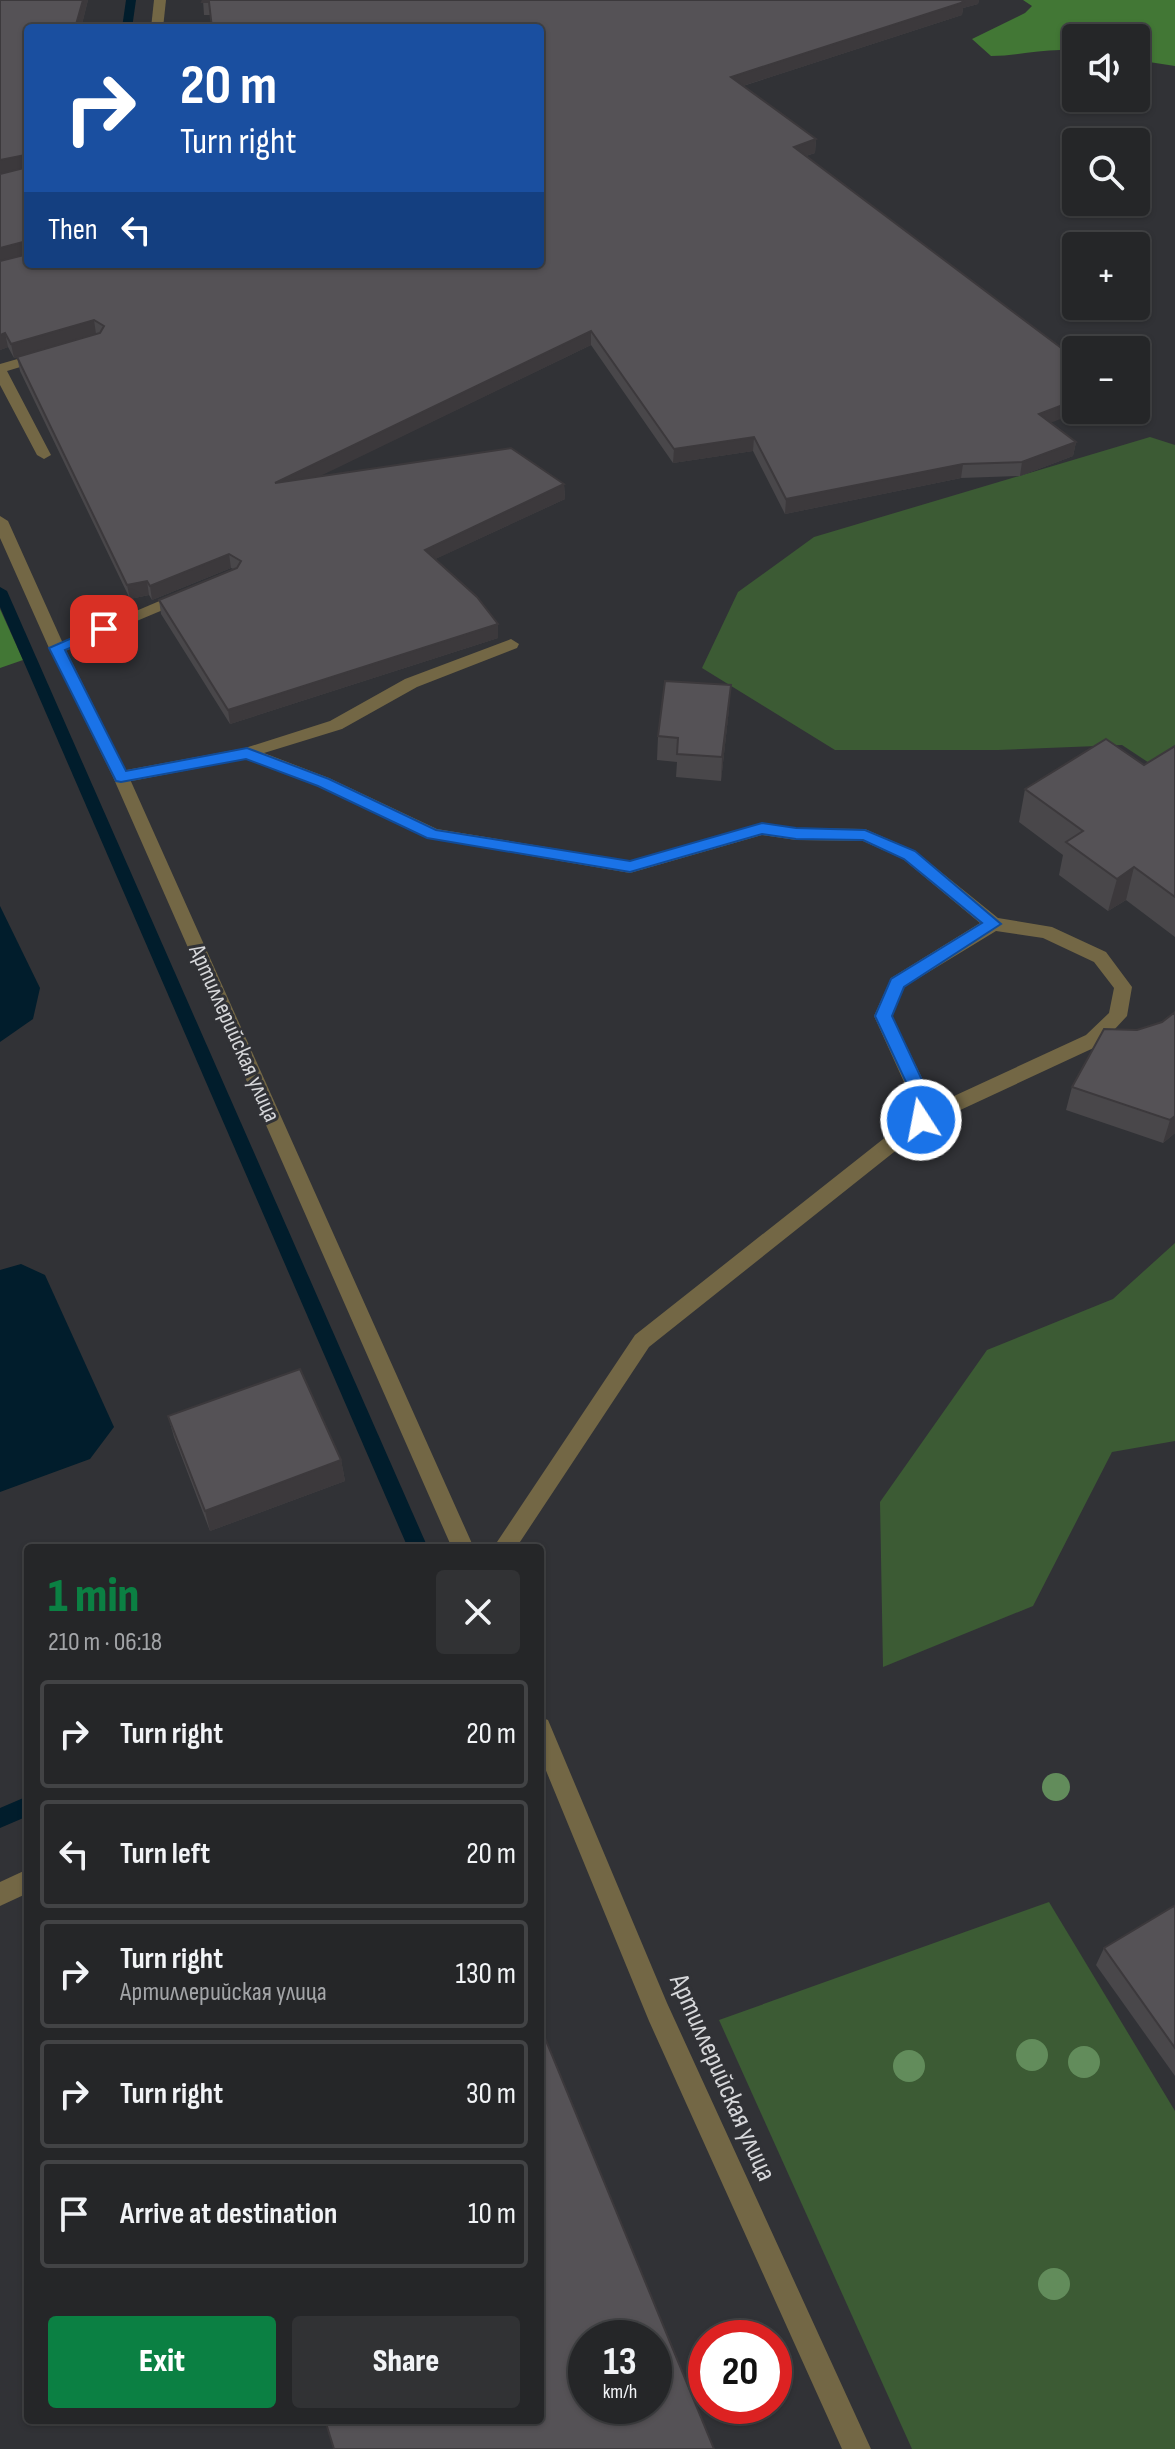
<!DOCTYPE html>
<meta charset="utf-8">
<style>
:root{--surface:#252628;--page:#313234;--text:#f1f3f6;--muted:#a3a5a8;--line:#424345;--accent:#0b8043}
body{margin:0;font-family:"Sofia Sans Condensed",sans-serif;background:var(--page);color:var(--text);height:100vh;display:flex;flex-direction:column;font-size:30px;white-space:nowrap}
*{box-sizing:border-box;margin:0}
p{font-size:26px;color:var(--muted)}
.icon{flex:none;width:44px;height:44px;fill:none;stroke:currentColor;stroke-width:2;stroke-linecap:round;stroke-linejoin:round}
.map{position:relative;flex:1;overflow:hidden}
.drawer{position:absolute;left:24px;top:1544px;width:520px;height:880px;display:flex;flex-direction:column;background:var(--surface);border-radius:8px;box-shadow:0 2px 6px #0004,0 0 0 2px var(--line)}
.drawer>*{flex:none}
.top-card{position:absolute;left:24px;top:24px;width:520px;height:244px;border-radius:8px;box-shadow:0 2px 6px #0004,0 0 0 2px var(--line);background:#1a4fa0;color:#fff;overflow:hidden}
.controls{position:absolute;left:1062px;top:24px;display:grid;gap:16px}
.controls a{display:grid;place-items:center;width:88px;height:88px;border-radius:8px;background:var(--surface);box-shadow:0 2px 6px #0004,0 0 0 2px var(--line);font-size:40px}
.speed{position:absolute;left:568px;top:2320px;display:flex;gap:16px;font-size:40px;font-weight:700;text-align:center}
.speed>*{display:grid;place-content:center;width:104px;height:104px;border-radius:50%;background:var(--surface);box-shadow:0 2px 6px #0004,0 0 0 2px var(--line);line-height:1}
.speed small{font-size:20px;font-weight:400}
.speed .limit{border:12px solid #d22;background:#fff;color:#111}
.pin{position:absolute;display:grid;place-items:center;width:68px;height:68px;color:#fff;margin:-34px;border-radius:16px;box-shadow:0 4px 12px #0006}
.me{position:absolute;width:88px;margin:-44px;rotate:349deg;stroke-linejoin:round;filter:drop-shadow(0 0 6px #0008)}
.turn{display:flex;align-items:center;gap:28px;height:168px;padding:0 24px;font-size:36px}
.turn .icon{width:104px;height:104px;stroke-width:2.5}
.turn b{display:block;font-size:56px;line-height:68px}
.then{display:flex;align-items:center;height:76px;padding:0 24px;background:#0003;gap:16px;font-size:30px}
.round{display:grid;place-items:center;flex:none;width:84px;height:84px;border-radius:8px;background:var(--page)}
.head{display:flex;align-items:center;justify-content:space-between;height:136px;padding:0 24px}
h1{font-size:48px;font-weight:800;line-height:60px;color:var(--accent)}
.cta{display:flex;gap:16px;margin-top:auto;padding:16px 24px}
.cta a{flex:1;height:92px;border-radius:8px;background:var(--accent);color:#fff;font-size:32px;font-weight:800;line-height:92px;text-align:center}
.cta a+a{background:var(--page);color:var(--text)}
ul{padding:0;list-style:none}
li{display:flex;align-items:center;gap:24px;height:108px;margin:0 16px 12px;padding:0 8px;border:4px solid var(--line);border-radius:8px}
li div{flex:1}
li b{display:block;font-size:30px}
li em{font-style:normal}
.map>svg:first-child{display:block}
.green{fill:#3c5b34}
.forest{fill:#427735}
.water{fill:#011d2c}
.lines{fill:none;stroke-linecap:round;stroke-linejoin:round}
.stream{fill:#011d2c;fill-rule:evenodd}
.service{fill:#736745;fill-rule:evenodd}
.minor{fill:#736745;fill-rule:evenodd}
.tree{fill:#628c5b}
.wall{fill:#49474a}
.shaded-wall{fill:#3c393c}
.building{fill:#555256;stroke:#3c393c;stroke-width:2;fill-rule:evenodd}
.route{fill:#1a73e8;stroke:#114b97;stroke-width:2}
.labels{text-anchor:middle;stroke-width:6;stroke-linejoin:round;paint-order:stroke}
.street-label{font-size:24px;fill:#d6d7da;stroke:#313236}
.near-street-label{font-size:28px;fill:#d6d7da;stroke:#313236}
</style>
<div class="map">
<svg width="1175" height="2449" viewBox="0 0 1175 2449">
<rect width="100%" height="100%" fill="#313236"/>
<!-- green -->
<g class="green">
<polygon points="1150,437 1175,445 1175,780 1122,745 998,750 835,750 702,668 738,592 814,537"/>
<polygon points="1175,1243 1175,1441 1112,1452 1033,1606 883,1667 880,1502 987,1350 1113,1299"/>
<polygon points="1049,1902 1175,2111 1175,2449 912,2449 719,2020"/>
</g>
<!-- forest -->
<g class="forest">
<path d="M1023 0H1175V66L1136 60V38H1076V51C1047 47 1020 56 991 56L972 39 1025 13 1032 6Z"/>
<polygon points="0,609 23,660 0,668"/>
</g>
<!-- water -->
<g class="water">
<polygon points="0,906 40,988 33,1019 0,1042"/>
<polygon points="21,1264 45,1275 114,1427 90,1459 0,1492 0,1270"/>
</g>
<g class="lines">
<!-- stream -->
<g class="stream">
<polygon points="126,0 136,0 132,28 122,28"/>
<polygon points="0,587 7,591 428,1548 408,1548 0,607"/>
<polygon points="28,1796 28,1816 0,1828 0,1808"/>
</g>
<!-- service -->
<g class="service">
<polygon points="42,352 49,356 47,359 7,371 51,455 44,459 37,455 0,385 0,364"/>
<polygon points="183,591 189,593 189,599 63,652 57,653 49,648"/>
<path d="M511 639 519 644 517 648 417 687 342 729 264 753 329 778 437 829 630 861 762 823 796 828 865 829 915 851 998 918 1052 927 1106 952 1132 987 1127 1016 1100 1045 928 1125 649 1347 516 1548H493L635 1335 911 1117 904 1082 874 1016 891 978 980 923 903 859 863 841 796 840 762 835 630 873 427 838 317 786 246 759 121 783 113 777 121 771 245 748 330 721 405 679ZM996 931 1043 938 1094 962 1114 988 1109 1013 1086 1035 928 1108 924 1082 892 1016 904 987Z"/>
<polygon points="28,1869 28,1893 0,1906 0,1882"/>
</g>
<!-- minor -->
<g class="minor">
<polygon points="154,0 166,0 163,28 151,28"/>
<polygon points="0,516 8,521 65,648 129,777 474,1548 452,1548 113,777 49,648 0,538"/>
<polygon points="540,1717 548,1720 667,2003 871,2449 842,2449 649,2021 540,1756"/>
</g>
</g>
<!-- trees -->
<g class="tree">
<circle cx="1056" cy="1787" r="14"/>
<circle cx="1032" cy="2055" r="16"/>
<circle cx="1084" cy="2062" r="16"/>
<circle cx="909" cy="2066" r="16"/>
<circle cx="1054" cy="2284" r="16"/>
</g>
<!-- wall -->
<g class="wall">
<polygon points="0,0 88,0 81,28 28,28 28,264 540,264 210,15 204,15 203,0 979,0 978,4 963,8 962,15 743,86 816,139 815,153 806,156 1084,410 1050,422 1076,442 1073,456 1020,476 961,478 785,514 753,451 673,463 591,345 319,476 564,484 565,499 435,559 498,624 498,638 230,724 161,614 159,600 233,569 231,568 152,600 149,595 130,599 20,371 17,357 96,334 14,358 8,347 0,350"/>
<polygon points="729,709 721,781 676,777 677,762 657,760 658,736"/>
<polygon points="1175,746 1175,937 1126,900 1108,911 1059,875 1063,855 1019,822 1025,789 1144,765"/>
<polygon points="1175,1012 1175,1133 1163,1143 1066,1110 1072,1087 1137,1030 1162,1022"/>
<polygon points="168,1416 341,1460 345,1481 210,1531 174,1437"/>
<polygon points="1175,1908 1175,2076 1096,1965 1104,1948"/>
</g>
<!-- shaded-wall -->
<g class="shaded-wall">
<polygon points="83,0 88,0 81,28 75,28"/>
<polygon points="957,0 979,0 978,4 963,8 962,15 730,90 731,77"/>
<polygon points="816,139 815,153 793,160 794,147"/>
<polygon points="25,155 27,168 0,174 0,160"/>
<polygon points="27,241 28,255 0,263 0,248"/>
<polygon points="94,320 96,334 14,358 11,344"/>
<polygon points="591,331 591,345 277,497 275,483"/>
<polygon points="5,333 8,347 0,350 0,335"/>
<polygon points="1076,400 1076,410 1084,410 1037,428 1039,414"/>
<polygon points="754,437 753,451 673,463 674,449"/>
<polygon points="1076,442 1073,456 1020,476 1022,462"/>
<polygon points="963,464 961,478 785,514 786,499"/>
<polygon points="564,484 565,499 425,564 425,550"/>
<polygon points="229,554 231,568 152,600 150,586"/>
<polygon points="147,581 149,595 130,599 127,585"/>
<polygon points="498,624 498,638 230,724 228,710"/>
<polygon points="731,685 729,709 721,781 722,757"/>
<polygon points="1134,867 1126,900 1108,911 1117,879"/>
<polygon points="1175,1116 1175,1133 1163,1143 1170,1120"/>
<polygon points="341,1460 345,1481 210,1531 205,1511"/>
</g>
<!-- building -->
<g class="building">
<polygon points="0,0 83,0 75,28 28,28 28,157 25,155 0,160"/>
<polygon points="203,0 961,0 964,2 731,77 816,139 794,147 1076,359 1076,400 1039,414 1076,442 1022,462 963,464 786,499 754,437 674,449 591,331 275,483 511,448 564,484 425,550 477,597 498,624 228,710 159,600 237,568 241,561 229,554 150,586 147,581 127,585 17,357 100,333 104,326 94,320 11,344 5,333 0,335 0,261 28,254 28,264 540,264 540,28 212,28 209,2 202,2"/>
<polygon points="28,163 28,243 27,241 0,248 0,174 28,167"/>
<polygon points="665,681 731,685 722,757 677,754 678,738 658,736"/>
<polygon points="1106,739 1144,765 1175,746 1175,897 1134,867 1117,879 1066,842 1083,831 1025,789"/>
<polygon points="1175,1012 1175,1116 1170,1120 1072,1087 1104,1029 1137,1030 1162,1022"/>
<polygon points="300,1369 341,1460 205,1511 168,1416"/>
<polygon points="1174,1906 1175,1908 1175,2048 1104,1948"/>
<path d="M540 2026 714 2449H334L325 2420H540ZM586 2338H654V2406H586Z"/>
</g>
<!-- route -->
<polygon class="route" points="104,624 109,625 109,632 65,650 126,771 247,748 329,779 436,830 630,861 762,823 796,828 865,830 915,851 1001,924 904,987 892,1016 923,1082 930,1120 928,1124 915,1124 913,1120 906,1082 875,1016 891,979 982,923 904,859 863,840 796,839 762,834 630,872 427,838 318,786 246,759 121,782 116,781 49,648"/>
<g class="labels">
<!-- street labels -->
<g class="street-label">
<text transform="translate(235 1033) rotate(66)" y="8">Артиллерийская улица</text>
</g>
<!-- near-street labels -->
<g class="near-street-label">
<text transform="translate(724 2077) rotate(66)" y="10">Артиллерийская улица</text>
</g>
</g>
</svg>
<div class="controls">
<a><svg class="icon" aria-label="sound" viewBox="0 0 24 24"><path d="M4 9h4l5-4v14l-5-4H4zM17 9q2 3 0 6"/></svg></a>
<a><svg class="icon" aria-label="search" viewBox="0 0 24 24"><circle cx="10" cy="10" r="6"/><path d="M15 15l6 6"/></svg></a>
<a>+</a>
<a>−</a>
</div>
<div class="speed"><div>13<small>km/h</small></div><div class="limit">20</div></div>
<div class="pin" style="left:104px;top:629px;background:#d93025"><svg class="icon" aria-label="arrive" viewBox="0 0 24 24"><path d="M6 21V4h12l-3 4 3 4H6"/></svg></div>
<svg class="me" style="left:921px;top:1120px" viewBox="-20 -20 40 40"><circle r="17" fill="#1a73e8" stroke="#fff" stroke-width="3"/><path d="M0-11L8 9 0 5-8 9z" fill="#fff"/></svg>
<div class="top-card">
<div class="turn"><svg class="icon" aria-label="right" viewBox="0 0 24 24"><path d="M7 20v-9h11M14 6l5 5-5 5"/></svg><div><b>20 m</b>Turn right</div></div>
<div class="then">Then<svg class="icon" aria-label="left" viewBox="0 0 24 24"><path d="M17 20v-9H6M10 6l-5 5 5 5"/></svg></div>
</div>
<section class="drawer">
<div class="head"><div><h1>1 min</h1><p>210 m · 06:18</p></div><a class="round"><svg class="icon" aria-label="close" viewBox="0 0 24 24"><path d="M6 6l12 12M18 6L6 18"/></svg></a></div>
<ul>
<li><svg class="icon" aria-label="right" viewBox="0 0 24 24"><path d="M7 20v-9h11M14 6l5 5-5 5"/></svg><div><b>Turn right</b></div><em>20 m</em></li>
<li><svg class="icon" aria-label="left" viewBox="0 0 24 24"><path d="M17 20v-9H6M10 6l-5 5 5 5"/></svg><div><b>Turn left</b></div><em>20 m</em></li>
<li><svg class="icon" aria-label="right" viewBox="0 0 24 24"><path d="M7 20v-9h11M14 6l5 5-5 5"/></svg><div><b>Turn right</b><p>Артиллерийская улица</p></div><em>130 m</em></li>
<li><svg class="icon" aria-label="right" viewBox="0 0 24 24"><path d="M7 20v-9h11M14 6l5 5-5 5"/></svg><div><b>Turn right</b></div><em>30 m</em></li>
<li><svg class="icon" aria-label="arrive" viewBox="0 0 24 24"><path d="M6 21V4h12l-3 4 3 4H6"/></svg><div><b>Arrive at destination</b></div><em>10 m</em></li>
</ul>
<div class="cta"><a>Exit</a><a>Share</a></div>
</section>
</div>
